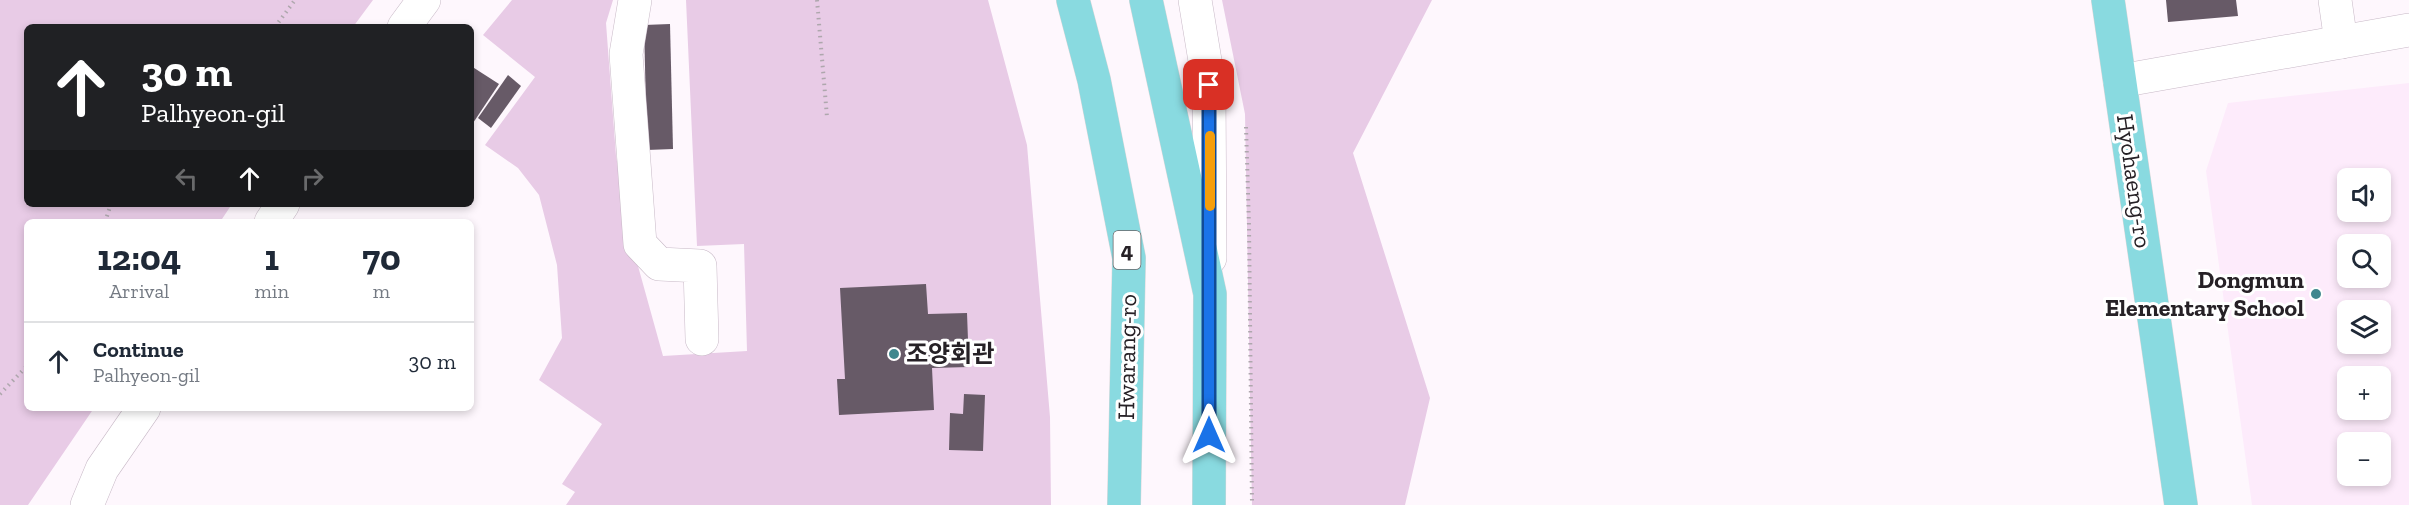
<!DOCTYPE html>
<meta charset="utf-8">
<style>
:root{--surface:#fff;--page:#f2f2f3;--text:#1f2937;--muted:#747a83;--line:#e0e1e3}
body{margin:0;font-family:"Zilla Slab","Noto Sans KR",serif;background:var(--page);color:var(--text);height:100vh;display:flex;flex-direction:column;font-size:22px;white-space:nowrap}
*{box-sizing:border-box;margin:0}
p{font-size:20px;color:var(--muted)}
.icon{flex:none;width:33px;height:33px;fill:none;stroke:currentColor;stroke-width:2;stroke-linecap:round;stroke-linejoin:round}
.map{position:relative;flex:1;overflow:hidden}
.panel{position:absolute;left:24px;top:219px;width:450px;height:192px;display:flex;flex-direction:column;background:var(--surface);border-radius:9px;box-shadow:0 3px 9px #0003}
.panel>*{flex:none}
.guide{position:absolute;left:24px;top:24px;width:450px;height:183px;border-radius:9px;box-shadow:0 3px 9px #0003;background:#202124;color:#fff;overflow:hidden}
.fabs{position:absolute;left:2337px;top:168px;display:grid;gap:12px}
.fabs a{display:grid;place-items:center;width:54px;height:54px;border-radius:9px;background:var(--surface);box-shadow:0 3px 9px #0003;font-size:30px}
.pin{position:absolute;display:grid;place-items:center;width:51px;height:51px;color:#fff;margin:-26px;border-radius:12px;box-shadow:0 3px 9px #0006}
.me{position:absolute;width:66px;margin:-33px;rotate:0deg;stroke-linejoin:round;filter:drop-shadow(0 0 4px #0008)}
.turn{display:flex;align-items:center;gap:21px;height:126px;padding:0 18px;font-size:27px}
.turn .icon{width:78px;height:78px;stroke-width:2.5}
.turn b{display:block;font-size:42px;line-height:51px}
.lanes{display:flex;align-items:center;height:57px;padding:0 18px;background:#0003;justify-content:center;gap:30px;direction:ltr}
.lanes .off{opacity:.35}
.eta{display:flex;justify-content:space-evenly;align-items:center;height:102px;text-align:center}
.eta b{font-size:36px;font-weight:700;line-height:42px}
ul{padding:0;list-style:none}
li{display:flex;align-items:center;gap:18px;height:78px;padding:0 18px;border-top:2px solid var(--line)}
li div{flex:1}
li b{display:block;font-size:22px}
li em{font-style:normal}
.map>svg:first-child{display:block}
.built{fill:#fdebfb;fill-rule:evenodd}
.green{fill:#e8cbe6}
.building{fill:#675a67}
.lines{fill:none;stroke-linecap:round;stroke-linejoin:round}
.minor-casing{stroke:#c8b9c7;stroke-width:34}
.major-casing{stroke:#d8d7d8;stroke-width:34}
.path{stroke:#aea7ad;stroke-width:4;stroke-dasharray:1.5 4.5;stroke-linecap:butt}
.minor{stroke:#fff;stroke-width:33}
.major{stroke:#89dae0;stroke-width:33}
.route-casing{stroke:#114b97;stroke-width:15}
.route{stroke:#1a73e8;stroke-width:10}
.slow{stroke:#f59e0b;stroke-width:10}
.poi-dot{fill:#40888e;stroke:#fff;stroke-width:2}
.labels{text-anchor:middle;stroke-width:6;stroke-linejoin:round;paint-order:stroke}
.shield{fill:#fff;stroke:#676467;stroke-width:1.5}
.shield-label{font-size:22px;font-weight:bold;fill:#262126}
.street-label{font-size:24px;fill:#262126;stroke:#fff}
.poi-label{font-size:24px;font-weight:bold;fill:#262126;stroke:#fff;text-anchor:end}
</style>
<div class="map">
<svg width="2409" height="505" viewBox="0 0 2409 505">
<rect width="100%" height="100%" fill="#fef7fd"/>
<!-- built -->
<path class="built" d="M2409 83V505H2252L2206 171 2228 103ZM2348 178H2380V212H2348ZM2348 244H2380V278H2348ZM2348 310H2380V344H2348ZM2348 376H2380V410H2348ZM2348 442H2380V476H2348Z"/>
<!-- green -->
<g class="green">
<polygon points="0,0 373,0 353,27 27,27 27,204 232,204 220,222 27,222 27,408 94,408 28,505 0,505"/>
<polygon points="512,0 613,0 606,23 616,156 633,248 663,356 747,351 744,244 697,246 686,0 988,0 1027,145 1050,417 1051,505 566,505 575,492 562,484 602,424 539,380 562,338 557,265 539,195 518,168 485,145 535,77 483,35"/>
<polygon points="1222,0 1432,0 1353,153 1430,398 1405,505 1252,505 1245,114"/>
</g>
<!-- building -->
<g class="building">
<polygon points="2166,0 2236,0 2238,16 2168,22"/>
<polygon points="670,24 673,149 647,150 644,25"/>
<polygon points="471,66 499,84 473,123 471,122"/>
<polygon points="508,75 521,86 491,128 478,118"/>
<polygon points="926,284 928,314 967,313 969,367 932,368 934,410 839,415 837,379 845,379 840,288"/>
<polygon points="964,394 985,395 983,451 949,450 950,413 963,414"/>
</g>
<g class="lines">
<defs>
<g id="minor">
<polyline points="635,0 626,54 640,244 659,264 700,266 702,339"/>
<polyline points="1195,0 1209,85 1210,258"/>
<polyline points="2335,0 2341,42"/>
<polyline points="404,27 424,0"/>
<polyline points="2120,81 2409,30"/>
<polyline points="271,222 283,204"/>
<polyline points="87,505 102,469 144,408"/>
</g>
<g id="major">
<polyline points="1073,0 1094,80 1129,258 1124,505"/>
<polyline points="1146,0 1210,294 1209,505"/>
<polyline points="2108,0 2181,505"/>
</g>
</defs>
<!-- minor casing -->
<use href="#minor" class="minor-casing"/>
<!-- major casing -->
<use href="#major" class="major-casing"/>
<!-- path -->
<g class="path">
<polyline points="817,0 827,117"/>
<polyline points="275,27 295,0"/>
<polyline points="1246,127 1249,226 1252,505"/>
<polyline points="105,222 111,204"/>
<polyline points="0,394 27,366"/>
</g>
<!-- minor -->
<use href="#minor" class="minor"/>
<!-- major -->
<use href="#major" class="major"/>
</g>
<g class="lines">
<defs>
<polyline id="route" points="1209,435 1209,85"/>
</defs>
<!-- route casing -->
<use href="#route" class="route-casing"/>
<!-- route -->
<use href="#route" class="route"/>
<!-- slow -->
<polyline class="slow" points="1210,136 1210,206"/>
</g>
<!-- markers -->
<g class="poi-dot">
<circle cx="2316" cy="294" r="6"/>
<circle cx="894" cy="354" r="6"/>
</g>
<g class="labels">
<!-- shield labels -->
<rect class="shield" x="1113.5" y="231" width="27" height="38" rx="4.5"/>
<g class="shield-label">
<text x="1127" y="258">4</text>
</g>
<!-- street labels -->
<g class="street-label">
<text transform="translate(2134 181) rotate(82)" y="8">Hyohaeng-ro</text>
<text transform="translate(1127 357) rotate(-89)" y="8">Hwarang-ro</text>
</g>
<!-- poi labels -->
<g class="poi-label">
<text x="2304" y="288">Dongmun<tspan x="2304" dy="28">Elementary School</tspan></text>
<text x="906" y="362" text-anchor="start">조양회관</text>
</g>
</g>
</svg>
<div class="fabs">
<a><svg class="icon" aria-label="sound" viewBox="0 0 24 24"><path d="M4 9h4l5-4v14l-5-4H4zM17 9q2 3 0 6"/></svg></a>
<a><svg class="icon" aria-label="search" viewBox="0 0 24 24"><circle cx="10" cy="10" r="6"/><path d="M15 15l6 6"/></svg></a>
<a><svg class="icon" aria-label="layers" viewBox="0 0 24 24"><path d="M12 4l9 5-9 5-9-5zM3 14l9 5 9-5"/></svg></a>
<a>+</a>
<a>−</a>
</div>
<div class="pin" style="left:1209px;top:85px;background:#d93025"><svg class="icon" aria-label="arrive" viewBox="0 0 24 24"><path d="M6 21V4h12l-3 4 3 4H6"/></svg></div>
<svg class="me" style="left:1209px;top:435px" viewBox="-20 -20 40 40"><path d="M0-17L14 15 0 8-14 15z" fill="#1a73e8" stroke="#fff" stroke-width="4"/></svg>
<div class="guide">
<div class="turn"><svg class="icon" aria-label="ahead" viewBox="0 0 24 24"><path d="M12 20V5M6 11l6-6 6 6"/></svg><div><b>30 m</b>Palhyeon-gil</div></div>
<div class="lanes"><svg class="icon off" aria-label="left" viewBox="0 0 24 24"><path d="M17 20v-9H6M10 6l-5 5 5 5"/></svg><svg class="icon" aria-label="ahead" viewBox="0 0 24 24"><path d="M12 20V5M6 11l6-6 6 6"/></svg><svg class="icon off" aria-label="right" viewBox="0 0 24 24"><path d="M7 20v-9h11M14 6l5 5-5 5"/></svg></div>
</div>
<section class="panel">
<div class="eta">
<div><b>12:04</b><p>Arrival</p></div>
<div><b>1</b><p>min</p></div>
<div><b>70</b><p>m</p></div>
</div>
<ul>
<li><svg class="icon" aria-label="ahead" viewBox="0 0 24 24"><path d="M12 20V5M6 11l6-6 6 6"/></svg><div><b>Continue</b><p>Palhyeon-gil</p></div><em>30 m</em></li>
</ul>
</section>
</div>
